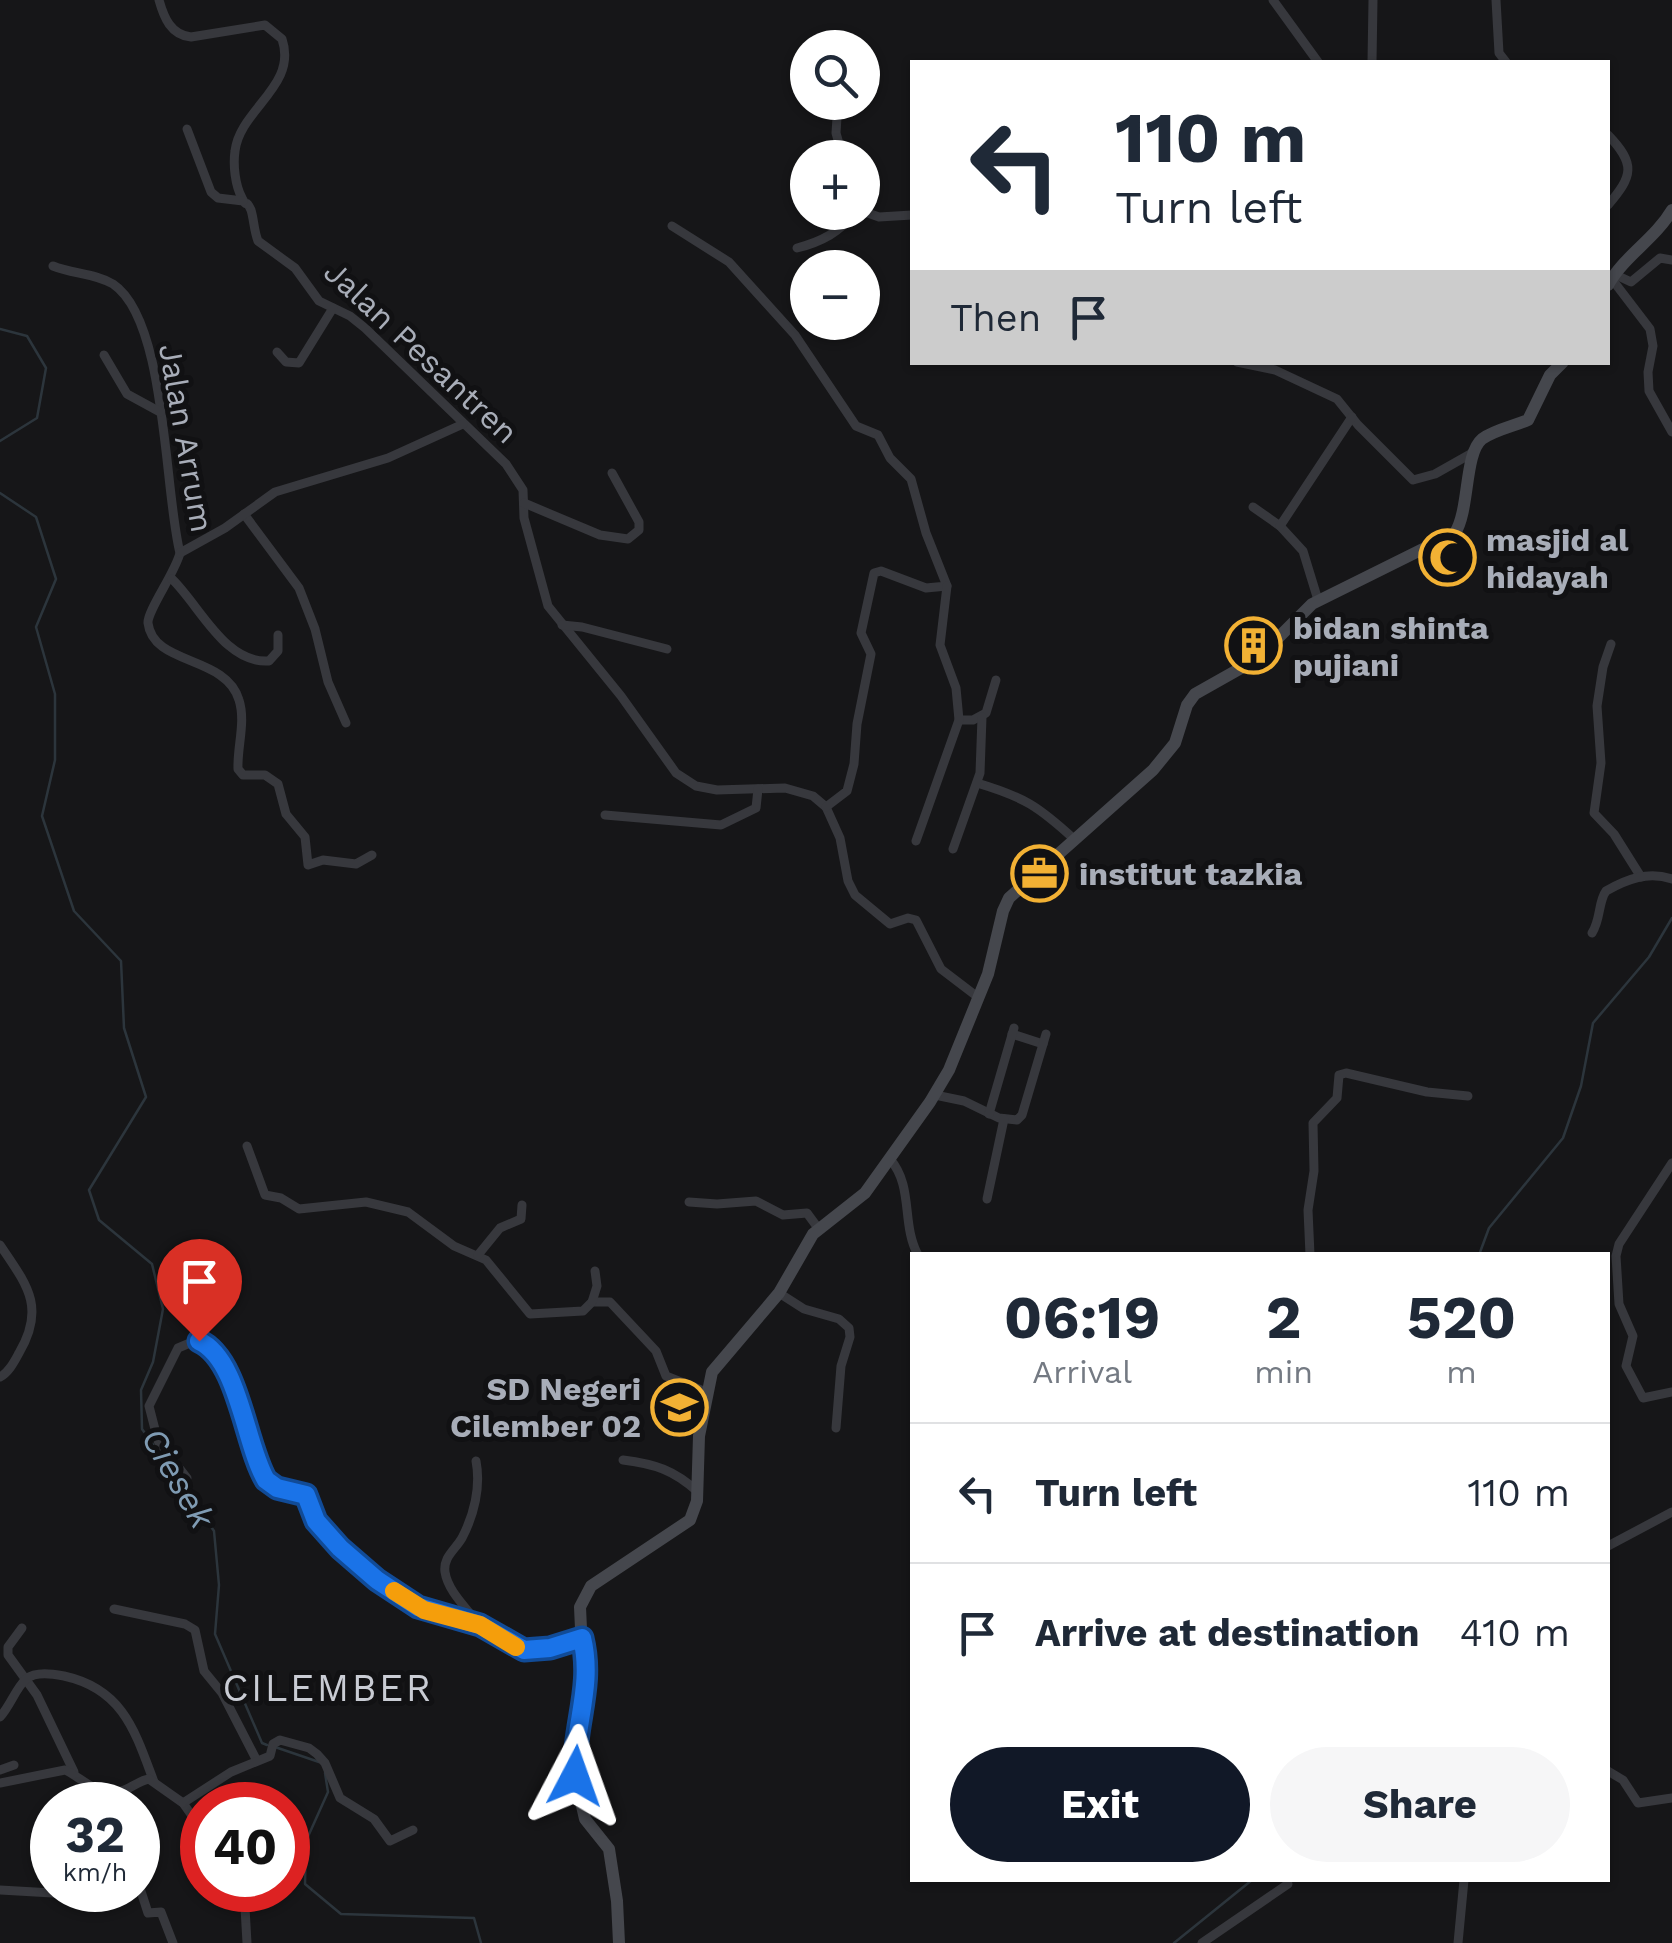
<!DOCTYPE html>
<meta charset="utf-8">
<style>
:root{--surface:#fff;--page:#f6f6f7;--text:#1f2937;--muted:#747a83;--line:#e0e1e3;--accent:#111827}
body{margin:0;font-family:"Work Sans",sans-serif;background:var(--page);color:var(--text);height:100vh;display:flex;flex-direction:column;font-size:38px;white-space:nowrap}
*{box-sizing:border-box;margin:0}
p{font-size:32px;color:var(--muted)}
.icon{flex:none;width:55px;height:55px;fill:none;stroke:currentColor;stroke-width:2;stroke-linecap:round;stroke-linejoin:round}
.map{position:relative;flex:1;overflow:hidden}
.sheet{position:absolute;left:910px;top:1252px;width:700px;height:630px;display:flex;flex-direction:column;background:var(--surface);border-radius:0px;box-shadow:0 2px 8px #0004}
.sheet>*{flex:none}
.hud{position:absolute;left:910px;top:60px;width:700px;height:305px;border-radius:0px;box-shadow:0 2px 8px #0004;background:#fff;color:var(--text);overflow:hidden}
.tools{position:absolute;left:790px;top:30px;display:grid;gap:20px}
.tools a{display:grid;place-items:center;width:90px;height:90px;border-radius:50%;background:var(--surface);box-shadow:0 2px 8px #0004;font-size:50px}
.speed{position:absolute;left:30px;top:1782px;display:flex;gap:20px;font-size:50px;font-weight:700;text-align:center}
.speed>*{display:grid;place-content:center;width:130px;height:130px;border-radius:50%;background:var(--surface);box-shadow:0 2px 8px #0004;line-height:1}
.speed small{font-size:25px;font-weight:400}
.speed .limit{border:15px solid #d22;background:#fff;color:#111}
.pin{position:absolute;display:grid;place-items:center;width:85px;height:85px;color:#fff;margin:-102px -42px;border-radius:50% 50% 50% 0;rotate:-45deg;box-shadow:0 0 10px #0007}
.pin .icon{rotate:45deg}
.me{position:absolute;width:110px;margin:-55px;rotate:4deg;stroke-linejoin:round;filter:drop-shadow(0 0 8px #0008)}
.turn{display:flex;align-items:center;gap:35px;height:210px;padding:0 40px;font-size:45px}
.turn .icon{width:130px;height:130px;stroke-width:2.5}
.turn b{display:block;font-size:70px;line-height:85px}
.then{display:flex;align-items:center;height:95px;padding:0 40px;background:#0003;gap:20px;font-size:38px}
.eta{display:flex;justify-content:space-evenly;align-items:center;height:170px;text-align:center}
.eta b{font-size:60px;font-weight:700;line-height:70px}
.primary-button{display:flex;gap:20px;margin-top:auto;padding:20px 40px}
.primary-button a{flex:1;height:115px;border-radius:60px;background:var(--accent);color:#fff;font-size:40px;font-weight:700;line-height:115px;text-align:center}
.primary-button a+a{background:var(--page);color:var(--text)}
ul{padding:0;list-style:none}
li{display:flex;align-items:center;gap:30px;height:140px;padding:0 40px;border-top:2px solid var(--line)}
li div{flex:1}
li b{display:block;font-size:38px}
li em{font-style:normal}
.map>svg:first-child{display:block}
.lines{fill:none;stroke-linecap:round;stroke-linejoin:round}
.stream{stroke:#2c353c;stroke-width:2.5}
.street{stroke:#37383d;stroke-width:9}
.secondary{stroke:#45474d;stroke-width:12}
.route-casing{stroke:#114b97;stroke-width:25}
.route{stroke:#1a73e8;stroke-width:18}
.slow{stroke:#f59e0b;stroke-width:18}
.labels{text-anchor:middle;stroke-width:10;stroke-linejoin:round;paint-order:stroke}
.street-label{font-size:32px;fill:#a8adb8;stroke:#111113}
.poi-label{font-size:32px;font-weight:bold;fill:#a8adb8;stroke:#111113;text-anchor:start}
.water-label{font-size:35px;font-style:italic;fill:#7f9bb3;stroke:#111113}
.quarter-label{font-size:38px;letter-spacing:2.5px;fill:#c9ccd4;stroke:#111113}
</style>
<div class="map">
<svg width="1672" height="1943" viewBox="0 0 1672 1943">
<rect width="100%" height="100%" fill="#161618"/>
<g class="lines">
<!-- stream -->
<g class="stream">
<polyline points="0,329 27,336 46,368 37,418 0,441"/>
<polyline points="0,493 36,517 56,579 36,627 55,694 55,760 42,816 74,911 121,961 124,1028 146,1097 89,1190 99,1220 152,1264 163,1309 153,1362 141,1390 142,1429 214,1531 219,1585 215,1634 262,1743 267,1745"/>
<polyline points="1479,1255 1489,1228 1563,1138 1581,1086 1593,1023 1649,957 1672,918"/>
<polyline points="275,1747 319,1762"/>
<polyline points="325,1773 328,1792 306,1841 305,1884 341,1914 474,1918 481,1943"/>
<polyline points="1174,1943 1252,1880"/>
</g>
<!-- street -->
<g class="street">
<path d="M159 0C164 18 171 35 191 37L265 25 282 39C298 86 240 109 235 151 233 165 235 185 242 198 248 210 245 197 251 210 254 220 254 231 258 241L295 268 319 301 350 316 365 328 506 464 523 490 524 518 548 606 621 696 676 773 696 786 717 790 785 788 813 796 826 807 840 838 848 881 855 895 890 924 908 918 916 920 941 969 979 998"/>
<polyline points="1273,0 1318,62"/>
<polyline points="1496,0 1499,53 1506,62"/>
<polyline points="1372,62 1373,0"/>
<polyline points="838,102 836,133 843,158"/>
<polyline points="187,129 211,192 218,198 243,201"/>
<path d="M1608 135C1636 164 1633 176 1608 205"/>
<polyline points="862,211 879,217 912,215"/>
<polyline points="672,226 729,262 795,335 856,426 878,435 890,458 911,479 926,533 947,586 926,588 881,571 874,573 861,633 871,654 857,724 854,764 847,791 826,807"/>
<path d="M797 248C821 242 840 232 856 212"/>
<path d="M53 266C72 274 95 273 113 284 167 320 164 491 180 553 175 573 147 611 148 623 153 666 226 655 239 700 246 722 237 747 238 769L243 775H265L278 784 286 814 305 837 308 865 323 860 356 864 372 855"/>
<polyline points="1614,274 1631,282 1660,258 1672,260"/>
<polyline points="1611,278 1650,329 1653,346 1648,372 1649,391 1672,432"/>
<polyline points="277,352 286,362 299,363 333,308"/>
<polyline points="104,355 127,394 160,412"/>
<polyline points="1237,362 1275,370 1337,399 1358,425 1413,480 1435,474 1474,452"/>
<polyline points="524,503 600,535 628,539 639,530 639,522 612,473"/>
<polyline points="1253,507 1280,526 1303,551 1318,600"/>
<polyline points="244,514 299,588 315,629 328,682 346,723"/>
<polyline points="1280,526 1352,417"/>
<polyline points="180,553 225,528 275,492 388,458 463,424"/>
<path d="M172 579C200 606 225 664 269 661L278 651V635"/>
<polyline points="562,625 582,627 667,649"/>
<polyline points="1611,644 1603,667 1597,706 1601,763 1594,813 1614,834 1641,877"/>
<polyline points="959,720 973,720 986,713 996,680"/>
<path d="M977 783C1024 797 1038 806 1074 839"/>
<polyline points="605,815 721,825 756,808 758,789"/>
<polyline points="916,841 959,720 956,688 940,645 947,586"/>
<polyline points="953,849 980,773 982,717"/>
<path d="M1592 933C1601 919 1598 902 1606 891 1627 879 1648 871 1672 879"/>
<polyline points="1012,1034 1043,1044"/>
<polyline points="935,1095 964,1101 999,1118 1017,1120 1022,1115 1046,1034"/>
<polyline points="989,1114 1014,1028"/>
<polyline points="247,1146 265,1195 281,1198 299,1209 366,1202 408,1212 454,1246 486,1260 530,1314 583,1311 592,1302 610,1302 656,1351 666,1376 706,1392"/>
<path d="M890 1159C914 1187 901 1224 918 1255"/>
<polyline points="1672,1163 1619,1244 1616,1256 1619,1304 1633,1336 1626,1366 1643,1398 1672,1392"/>
<polyline points="987,1199 1004,1119"/>
<polyline points="689,1202 717,1204 756,1201 783,1215 807,1213 818,1228"/>
<path d="M0 1245C27 1285 46 1307 19 1353 14 1362 9 1372 0 1377"/>
<polyline points="478,1255 500,1228 521,1219 522,1205"/>
<polyline points="1310,1255 1308,1210 1314,1171 1313,1123 1337,1098 1339,1075 1346,1073 1427,1092 1468,1096"/>
<polyline points="779,1293 804,1309 839,1319 849,1328 850,1337 841,1366 836,1428"/>
<polyline points="592,1302 597,1286 595,1271"/>
<path d="M623 1460C655 1464 674 1470 698 1492"/>
<path d="M476 1461C481 1487 474 1515 462 1538 455 1550 443 1557 445 1572 448 1592 468 1609 479 1625"/>
<path d="M187 1478 158 1441 149 1406 178 1348 197 1340C240 1354 245 1446 266 1480L277 1488 306 1495 317 1521 329 1537 359 1566 418 1607 479 1625 524 1650 550 1648 582 1638"/>
<polyline points="1608,1546 1672,1512"/>
<polyline points="114,1609 185,1624 195,1630 204,1671 222,1693 256,1759"/>
<polyline points="22,1628 8,1647 8,1655 37,1695 74,1772"/>
<path d="M0 1717C10 1706 16 1688 26 1679 36 1671 53 1674 64 1676 123 1689 135 1731 154 1782"/>
<polyline points="0,1770 14,1765"/>
<polyline points="1608,1771 1623,1780 1638,1803 1672,1798"/>
<path d="M0 1783 65 1770C81 1777 98 1797 118 1792 130 1790 137 1781 149 1779L183 1803 202 1830"/>
<polyline points="183,1803 231,1772 270,1756 273,1744 280,1740 309,1748 317,1754 325,1763 340,1798 374,1819 390,1841 413,1830"/>
<polyline points="138,1882 148,1913 161,1912 173,1943"/>
<polyline points="0,1890 70,1894 74,1890"/>
<polyline points="244,1890 247,1943"/>
<polyline points="1202,1943 1288,1884"/>
<polyline points="1458,1943 1464,1880"/>
</g>
<!-- secondary -->
<g class="secondary">
<path d="M1608 285C1624 256 1655 239 1672 210"/>
<path d="M619 1943 617 1901 609 1849 585 1819 575 1776 576 1739 589 1668 581 1629 580 1607 591 1586 690 1520 697 1501 699 1436 712 1372 779 1293 813 1234 865 1193 930 1102 949 1070 988 974 1003 911 1009 898 1153 770 1175 743 1187 705 1195 694 1257 659 1312 604 1455 533C1470 509 1464 454 1482 439 1494 430 1514 426 1528 420L1550 375 1563 362"/>
</g>
</g>
<g class="lines">
<defs>
<path id="route" d="M199 1341C239 1359 245 1445 266 1480L277 1488 306 1495 316 1521 340 1548 377 1580 418 1607 480 1625 524 1650 550 1648 582 1638C594 1687 573 1726 575 1776"/>
</defs>
<!-- route casing -->
<use href="#route" class="route-casing"/>
<!-- route -->
<use href="#route" class="route"/>
<!-- slow -->
<polyline class="slow" points="394,1591 424,1610 480,1625 516,1647"/>
</g>
<!-- icons -->
<defs>
<symbol id="mosque-ring" viewBox="-11 -11 22 22"><circle r="9.5" fill="#111113" stroke="#f2b134" stroke-width="1.5"/><path d="M3.5-4.9A6 6 0 1 0 3.5 4.9A5 5 0 1 1 3.5-4.9Z" fill="#f2b134"/></symbol>
<symbol id="building-ring" viewBox="-11 -11 22 22"><circle r="9.5" fill="#111113" stroke="#f2b134" stroke-width="1.5"/><path d="M-4-6H4V6H1V3H-1V6H-4ZM-2.5-4.3h1.7v1.8h-1.7ZM.8-4.3h1.7v1.8H.8ZM-2.5-1h1.7V.8h-1.7ZM.8-1h1.7V.8H.8Z" fill="#f2b134"/></symbol>
<symbol id="office-ring" viewBox="-11 -11 22 22"><circle r="9.5" fill="#111113" stroke="#f2b134" stroke-width="1.5"/><path d="M-6-3h4V-5.5h4V-3h4V5H-6ZM-1-4.5V-3h2v-1.5ZM-6 0V1H6V0Z" fill="#f2b134"/></symbol>
<symbol id="school-ring" viewBox="-11 -11 22 22"><circle r="9.5" fill="#111113" stroke="#f2b134" stroke-width="1.5"/><path d="M0-5L7-2L0 1L-7-2ZM-4 1L0 2.5L4 1V4Q0 6-4 4Z" fill="#f2b134"/></symbol>
</defs>
<g fill-rule="evenodd">
<use href="#mosque-ring" x="1416" y="526" width="63" height="63"/>
<use href="#building-ring" x="1222" y="614" width="63" height="63"/>
<use href="#office-ring" x="1008" y="842" width="63" height="63"/>
<use href="#school-ring" x="648" y="1376" width="63" height="63"/>
</g>
<g class="labels">
<!-- street labels -->
<g class="street-label">
<text transform="translate(421 352) rotate(43)" y="11">Jalan Pesantren</text>
<text transform="translate(186 438) rotate(80)" y="11">Jalan Arrum</text>
</g>
<!-- poi labels -->
<g class="poi-label">
<text x="1486" y="551">masjid al<tspan x="1486" dy="37">hidayah</tspan></text>
<text x="1293" y="639">bidan shinta<tspan x="1293" dy="37">pujiani</tspan></text>
<text x="1079" y="885">institut tazkia</text>
<text x="641" y="1400" text-anchor="end">SD Negeri<tspan x="641" dy="37">Cilember 02</tspan></text>
</g>
<!-- water labels -->
<g class="water-label">
<text transform="translate(178 1478) rotate(60)" y="12">Ciesek</text>
</g>
<!-- quarter labels -->
<g class="quarter-label">
<text x="328" y="1701">CILEMBER</text>
</g>
</g>
</svg>
<div class="tools">
<a><svg class="icon" aria-label="search" viewBox="0 0 24 24"><circle cx="10" cy="10" r="6"/><path d="M15 15l6 6"/></svg></a>
<a>+</a>
<a>−</a>
</div>
<div class="speed"><div>32<small>km/h</small></div><div class="limit">40</div></div>
<div class="pin" style="left:199px;top:1341px;background:#d93025"><svg class="icon" aria-label="arrive" viewBox="0 0 24 24"><path d="M6 21V4h12l-3 4 3 4H6"/></svg></div>
<svg class="me" style="left:575px;top:1776px" viewBox="-20 -20 40 40"><path d="M0-17L14 15 0 8-14 15z" fill="#1a73e8" stroke="#fff" stroke-width="4"/></svg>
<div class="hud">
<div class="turn"><svg class="icon" aria-label="left" viewBox="0 0 24 24"><path d="M17 20v-9H6M10 6l-5 5 5 5"/></svg><div><b>110 m</b>Turn left</div></div>
<div class="then">Then<svg class="icon" aria-label="arrive" viewBox="0 0 24 24"><path d="M6 21V4h12l-3 4 3 4H6"/></svg></div>
</div>
<section class="sheet">
<div class="eta">
<div><b>06:19</b><p>Arrival</p></div>
<div><b>2</b><p>min</p></div>
<div><b>520</b><p>m</p></div>
</div>
<ul>
<li><svg class="icon" aria-label="left" viewBox="0 0 24 24"><path d="M17 20v-9H6M10 6l-5 5 5 5"/></svg><div><b>Turn left</b></div><em>110 m</em></li>
<li><svg class="icon" aria-label="arrive" viewBox="0 0 24 24"><path d="M6 21V4h12l-3 4 3 4H6"/></svg><div><b>Arrive at destination</b></div><em>410 m</em></li>
</ul>
<div class="primary-button"><a>Exit</a><a>Share</a></div>
</section>
</div>
